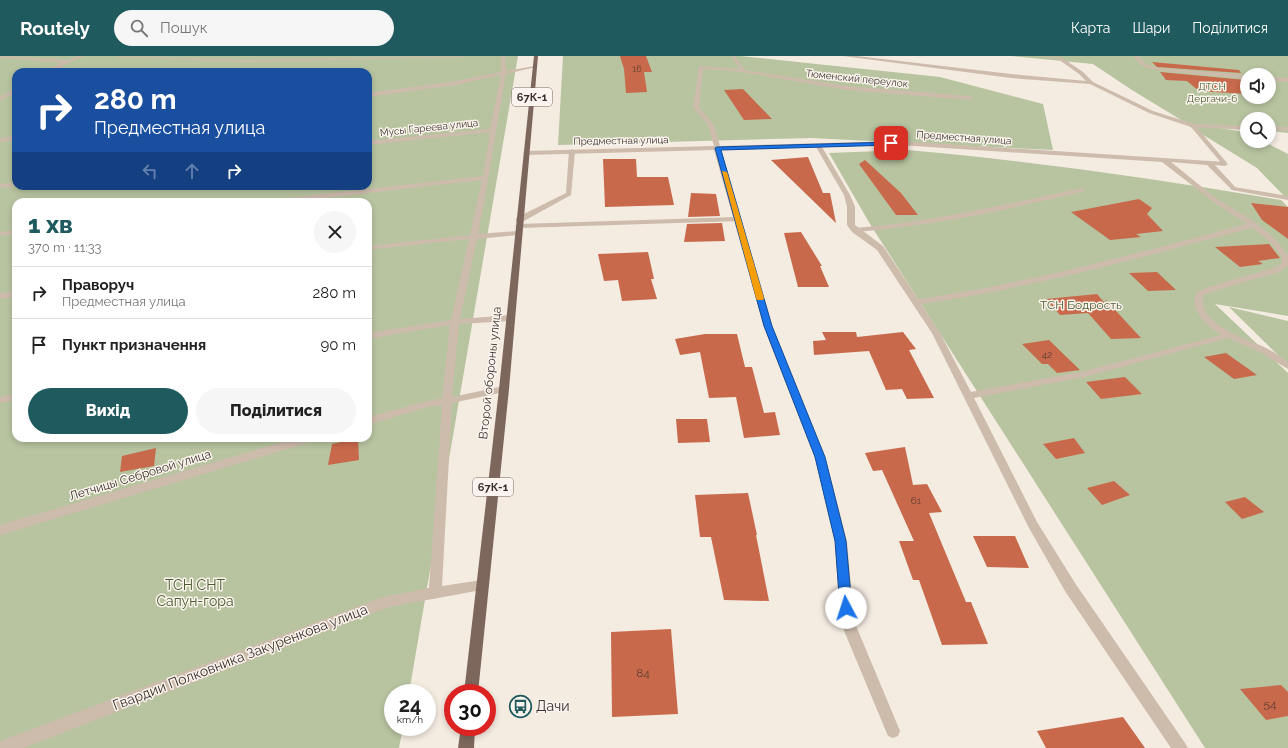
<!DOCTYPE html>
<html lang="uk">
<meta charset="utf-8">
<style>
:root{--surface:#fff;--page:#f6f6f6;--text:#222;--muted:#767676;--line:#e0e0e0;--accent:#1f5a5e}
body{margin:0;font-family:Raleway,sans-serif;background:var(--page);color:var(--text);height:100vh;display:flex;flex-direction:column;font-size:15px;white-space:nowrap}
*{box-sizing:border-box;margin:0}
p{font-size:13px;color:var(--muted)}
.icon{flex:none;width:22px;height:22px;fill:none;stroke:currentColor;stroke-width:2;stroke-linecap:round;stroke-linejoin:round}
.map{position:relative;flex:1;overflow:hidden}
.details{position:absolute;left:12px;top:142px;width:360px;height:244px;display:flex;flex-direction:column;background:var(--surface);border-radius:12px;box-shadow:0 2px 6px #0003}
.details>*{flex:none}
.top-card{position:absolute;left:12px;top:12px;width:360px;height:122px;border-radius:12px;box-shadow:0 2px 6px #0003;background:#1a4fa0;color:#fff;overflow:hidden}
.buttons{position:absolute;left:1240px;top:12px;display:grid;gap:8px}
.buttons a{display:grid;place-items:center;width:36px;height:36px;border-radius:50%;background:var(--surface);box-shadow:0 2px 6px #0003;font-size:20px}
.speed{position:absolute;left:384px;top:628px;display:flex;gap:8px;font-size:20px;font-weight:700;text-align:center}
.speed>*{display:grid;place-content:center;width:52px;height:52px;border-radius:50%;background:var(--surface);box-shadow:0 2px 6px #0003;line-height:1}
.speed small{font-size:10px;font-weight:400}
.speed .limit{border:6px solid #d22;background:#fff;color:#111}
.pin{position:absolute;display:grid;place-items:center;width:34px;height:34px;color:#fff;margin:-17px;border-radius:8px;box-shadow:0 2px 6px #0006}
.me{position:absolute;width:44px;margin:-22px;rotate:355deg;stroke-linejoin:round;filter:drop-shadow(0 0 3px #0008)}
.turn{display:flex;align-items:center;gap:14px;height:84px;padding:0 16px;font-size:18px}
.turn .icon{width:52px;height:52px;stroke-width:2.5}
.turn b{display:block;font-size:28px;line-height:34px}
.lanes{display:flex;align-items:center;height:38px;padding:0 16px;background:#0003;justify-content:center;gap:20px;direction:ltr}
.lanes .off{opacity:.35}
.round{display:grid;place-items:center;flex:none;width:42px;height:42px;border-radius:21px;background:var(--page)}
.overview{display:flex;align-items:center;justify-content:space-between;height:68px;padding:0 16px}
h1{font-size:24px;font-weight:800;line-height:30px;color:var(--accent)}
.primary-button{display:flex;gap:8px;margin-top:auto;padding:8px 16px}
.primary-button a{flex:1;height:46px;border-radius:24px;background:var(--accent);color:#fff;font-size:16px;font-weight:800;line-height:46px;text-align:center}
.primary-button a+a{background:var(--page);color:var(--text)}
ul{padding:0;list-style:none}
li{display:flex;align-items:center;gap:12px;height:52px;padding:0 16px;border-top:1px solid var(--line)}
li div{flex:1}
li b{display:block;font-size:15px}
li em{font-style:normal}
header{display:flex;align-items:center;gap:24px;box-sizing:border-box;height:56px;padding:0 20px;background:var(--accent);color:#fff}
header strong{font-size:19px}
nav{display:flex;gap:22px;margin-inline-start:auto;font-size:14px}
.search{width:280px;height:36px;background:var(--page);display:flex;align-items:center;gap:10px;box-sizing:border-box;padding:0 14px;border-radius:22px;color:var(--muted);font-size:15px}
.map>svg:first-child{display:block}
.green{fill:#b8c4a0;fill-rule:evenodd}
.building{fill:#c8694b}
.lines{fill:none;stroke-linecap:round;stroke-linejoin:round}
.lane{fill:#cdbbac;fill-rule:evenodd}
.street{fill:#cdbbac;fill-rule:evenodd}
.primary{fill:#7d675c;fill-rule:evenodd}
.route{fill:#1a73e8;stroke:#114b97}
.slow{fill:#f59e0b}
.labels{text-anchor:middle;stroke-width:3;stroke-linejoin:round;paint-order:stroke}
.far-number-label{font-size:9px;fill:#5e3e33}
.far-street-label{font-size:10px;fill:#3b302b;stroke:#fbf5ee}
.far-park-label{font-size:10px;fill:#4a5a2e;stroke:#fbf5ee}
.number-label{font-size:10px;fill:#5e3e33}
.shield{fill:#fbf5ee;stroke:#756b66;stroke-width:1}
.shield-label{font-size:11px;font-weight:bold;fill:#3b302b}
.park-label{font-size:12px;fill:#4a5a2e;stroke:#fbf5ee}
.street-label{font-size:12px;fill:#3b302b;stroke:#fbf5ee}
.near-number-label{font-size:12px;fill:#5e3e33}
.near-park-label{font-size:14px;fill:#4a5a2e;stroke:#fbf5ee}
.near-street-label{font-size:14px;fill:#3b302b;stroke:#fbf5ee}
.near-poi-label{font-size:14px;fill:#3b302b;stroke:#fbf5ee;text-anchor:start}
</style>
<header>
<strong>Routely</strong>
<div class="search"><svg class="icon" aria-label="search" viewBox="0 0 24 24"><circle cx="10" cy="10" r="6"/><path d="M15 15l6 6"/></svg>Пошук</div>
<nav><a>Карта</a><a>Шари</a><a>Поділитися</a></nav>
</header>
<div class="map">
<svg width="1288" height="692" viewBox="0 0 1288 692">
<rect width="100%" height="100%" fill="#f4ebe1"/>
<!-- green -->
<g class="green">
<path d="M0 0H518L409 637H393V671H403L399 692H0ZM16 16H368V130H16ZM16 146H368V382H16Z"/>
<polygon points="563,0 740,0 940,21 1043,48 1053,94 811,82 558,89"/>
<path d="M1011 0H1288V77L1269 75V63H1247V73L1213 71 1245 76 1247 77V85H1263L1288 98V144L1257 112 1184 67H1186L1132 34 1093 8ZM1247 19H1269V41H1247Z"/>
<path d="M907 94C1032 105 1157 123 1281 144L1288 151V260L1215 248 1288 317V692H1205L870 168 829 97Z"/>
<polygon points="1229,251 1288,265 1288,309"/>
</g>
<!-- building -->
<g class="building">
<polygon points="620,0 646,0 652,16 644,16 647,36 626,37 624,13"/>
<polygon points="1152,6 1239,14 1241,17 1157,11"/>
<polygon points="1160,16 1246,24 1247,38 1199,35 1187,25 1166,24"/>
<polygon points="743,33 772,63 744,64 724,34"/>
<polygon points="808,101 823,137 830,137 836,167 771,104"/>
<polygon points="603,103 636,103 637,121 668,121 674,149 605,151"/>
<polygon points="865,104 901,137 918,159 896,159 859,108"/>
<polygon points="691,137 716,138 720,160 688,161"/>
<polygon points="1139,143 1152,152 1147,158 1163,175 1136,178 1141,181 1110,184 1071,156"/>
<polygon points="1251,147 1288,151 1288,183 1262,164"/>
<polygon points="722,167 725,185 684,186 687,168"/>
<polygon points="801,176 822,210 820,210 829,231 798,231 784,177"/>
<polygon points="1269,188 1280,202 1258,205 1263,208 1240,211 1215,191"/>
<polygon points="648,196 654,223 651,223 657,243 622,245 618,224 604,225 598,198"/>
<polygon points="1157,216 1176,234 1148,235 1129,217"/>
<polygon points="1097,238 1108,251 1105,243 1141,282 1111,283 1088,257 1060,259 1046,243"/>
<polygon points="822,276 856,276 857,281 903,276 916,293 909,294 934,342 907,343 902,333 886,334 869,295 814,299 813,285 826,284"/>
<polygon points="705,278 737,278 745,311 752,311 764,357 775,356 780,379 744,382 736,341 709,342 700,296 680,299 675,283"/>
<polygon points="1049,284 1080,314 1057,317 1048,308 1042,308 1022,288"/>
<polygon points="1226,297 1257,319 1234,323 1204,301"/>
<polygon points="1125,321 1142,338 1101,343 1086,326"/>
<polygon points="676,363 707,363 710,386 678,387"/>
<polygon points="358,382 359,404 328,409 332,388"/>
<polygon points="1074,382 1085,397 1056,403 1043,388"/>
<polygon points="905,391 913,429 927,428 942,456 929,457 966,546 971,546 988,588 942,589 919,524 913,524 899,485 914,485 882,414 873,415 865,397"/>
<polygon points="156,392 154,410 120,416 122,400"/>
<polygon points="1114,425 1130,439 1102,449 1087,432"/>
<polygon points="748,437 757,479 756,479 769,545 724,544 711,481 700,481 695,439"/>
<polygon points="1245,441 1264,456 1242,463 1225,446"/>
<polygon points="973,480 1015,480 1029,512 987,511"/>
<polygon points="671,573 678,658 612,661 611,576"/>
<polygon points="1281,629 1288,636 1288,660 1266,664 1240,633"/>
<polygon points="1123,661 1145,692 1046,692 1037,675"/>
</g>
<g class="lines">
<!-- lane -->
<g class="lane">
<polygon points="0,0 68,4 78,0 85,0 70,6 52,16 46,16 62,6 0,2"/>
<polygon points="116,0 245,4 465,0 463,1 245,6 118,1"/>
<path d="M501 0H505L506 15 534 10 536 11 506 18C496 71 489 125 478 178L518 175 522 177 518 179 477 183 460 263 511 259 515 262 511 265 459 268 452 341 504 330 509 333 504 336 452 347 442 530 482 524 487 525 488 529 487 533 389 551 23 692H0V686L3 684 383 541 429 532 442 349 427 351 368 369V361L427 345 442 342 450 269 368 283V277L451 264 469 183 368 194V190L470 179 482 124 289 146H267L270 144 483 120 490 76 368 89V85L490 73 501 19 456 29 368 41V37L456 25 501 16Z"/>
<polygon points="744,14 847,30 970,40 973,42 970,44 847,34 742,16 742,15"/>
<polygon points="16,32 16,36 0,45 0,41"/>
<polygon points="1191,69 1195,69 1227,107 1227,109 1223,109 1191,71"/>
<polygon points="16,80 16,84 0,86 0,82"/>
<polygon points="572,93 575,95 571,139 522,166 516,166 516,162 566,137 569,95"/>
<polygon points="16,126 16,130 0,132 0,128"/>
<polygon points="1234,131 1288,140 1288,144 1232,134 1231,133"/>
<path d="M1082 132 1085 134 1084 135C1009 154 932 170 855 176L851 174 855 172C932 166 1007 148 1082 132Z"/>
<polygon points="737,161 740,161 740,165 519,172 515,170 519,168"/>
<polygon points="16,174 16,178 0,180 0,176"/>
<polygon points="16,235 16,241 0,243 0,237"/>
<polygon points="16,338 16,344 0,347 0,341"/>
<polygon points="297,382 315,382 314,385 0,479 0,469"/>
</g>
<!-- street -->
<g class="street">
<path d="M731 0H735L746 16 703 13 699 51 714 69 720 90 899 85 1225 106 1228 108 1225 110 1215 109 1236 132V134H1232L1207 109 1171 106 1213 140 1256 167 1275 183 1288 199V210L1279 216 1211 236 1204 239C1196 267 1243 282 1262 290 1271 294 1280 300 1288 306V313L1256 294 1228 282 1085 321 974 342 1037 466 1075 527 1185 687 1188 692H1171L1065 535 1029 472 932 277 877 194 852 176 847 169V151L844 139 816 91 721 94 772 271 825 401 847 485 854 565 900 675 898 680 893 682 888 680 840 565 835 485 815 401 764 271 714 94 526 99 523 97 526 95 714 90 708 69 693 51 699 11 701 10 740 13ZM899 89 1162 106 1215 147 1247 168C1138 197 1030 227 918 243L883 190 855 169V151L850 139 822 91ZM1252 172C1264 180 1274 189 1282 202L1281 208 1273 212 1205 232 1197 236C1187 253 1208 271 1221 279L1085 315 971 336 940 277 921 248C1033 232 1142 201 1252 172Z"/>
<polygon points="843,0 857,0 1011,18 1086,25 1079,18 1058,3 1038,0 1061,1 1083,16 1093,26 1153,55 1194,68 1247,70 1247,74 1191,71 1149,57 1090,28 1011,22"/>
<polygon points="1133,0 1138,0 1146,8 1157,12 1247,19 1247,23 1156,14 1142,10"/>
<polygon points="1269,21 1288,22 1288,26 1269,25"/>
<polygon points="1269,70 1288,71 1288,75 1269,74"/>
</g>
<!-- primary -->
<g class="primary">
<polygon points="534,0 538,0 509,333 478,637 464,637 499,333"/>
<polygon points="461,671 475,671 474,692 458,692"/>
</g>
</g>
<!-- route -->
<polygon class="route" points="891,86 893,86 893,89 721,94 772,270 825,401 846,485 852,552 850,556 846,557 842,556 840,552 835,485 815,401 764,270 715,92 717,91"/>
<!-- slow -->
<polygon class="slow" points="722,115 727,116 764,242 763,244 757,244 756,242"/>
<!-- icons -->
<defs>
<symbol id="bus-ring" viewBox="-11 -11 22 22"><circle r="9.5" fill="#fbf5ee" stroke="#1f5a5e" stroke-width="1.5"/><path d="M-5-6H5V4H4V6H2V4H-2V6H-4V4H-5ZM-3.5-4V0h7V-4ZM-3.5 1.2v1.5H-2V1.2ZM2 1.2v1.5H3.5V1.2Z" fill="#1f5a5e"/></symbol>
</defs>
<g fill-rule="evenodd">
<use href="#bus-ring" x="508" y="638" width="25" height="25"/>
</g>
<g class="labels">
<!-- far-number labels -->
<g class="far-number-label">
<text x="637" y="16">16</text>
</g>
<!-- far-street labels -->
<g class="far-street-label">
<text transform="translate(857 22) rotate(6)" y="4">Тюменский переулок</text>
<text transform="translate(429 71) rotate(-6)" y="4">Мусы Гареева улица</text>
<text transform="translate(964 81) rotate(4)" y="4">Предместная улица</text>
<text transform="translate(621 84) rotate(-1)" y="4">Предместная улица</text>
</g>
<!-- far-park labels -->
<g class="far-park-label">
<text x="1212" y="34">ДТСН<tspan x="1212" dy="12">Дергачи-6</tspan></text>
</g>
<!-- number labels -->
<g class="number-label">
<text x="1047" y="302">42</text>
<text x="916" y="448">61</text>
</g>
<!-- shield labels -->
<g class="shield">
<rect x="512" y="32" width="40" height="18" rx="3"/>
<rect x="473" y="422" width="40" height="18" rx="3"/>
</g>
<g class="shield-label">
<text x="532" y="45">67К-1</text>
<text x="493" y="435">67К-1</text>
</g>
<!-- park labels -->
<g class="park-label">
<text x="1081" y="253">ТСН Бодрость</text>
</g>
<!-- street labels -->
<g class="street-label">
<text transform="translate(490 317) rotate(-84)" y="4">Второй обороны улица</text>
<text transform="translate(140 419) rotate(-17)" y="4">Летчицы Себровой улица</text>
</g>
<!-- near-number labels -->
<g class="near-number-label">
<text x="643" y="621">84</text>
<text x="1270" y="652">54</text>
</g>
<!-- near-park labels -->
<g class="near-park-label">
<text x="195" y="534">ТСН СНТ<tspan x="195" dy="16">Сапун-гора</tspan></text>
</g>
<!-- near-street labels -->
<g class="near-street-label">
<text transform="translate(240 601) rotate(-21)" y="5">Гвардии Полковника Закуренкова улица</text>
</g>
<!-- near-poi labels -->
<g class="near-poi-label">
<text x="536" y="655">Дачи</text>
</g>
</g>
</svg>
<div class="buttons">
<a><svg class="icon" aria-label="sound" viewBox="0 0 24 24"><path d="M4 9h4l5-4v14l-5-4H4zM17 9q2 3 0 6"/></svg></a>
<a><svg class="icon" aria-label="search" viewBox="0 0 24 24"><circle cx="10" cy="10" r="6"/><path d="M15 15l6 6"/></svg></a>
</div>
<div class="speed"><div>24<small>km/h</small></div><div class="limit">30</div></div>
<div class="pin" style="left:891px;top:87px;background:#d93025"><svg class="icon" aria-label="arrive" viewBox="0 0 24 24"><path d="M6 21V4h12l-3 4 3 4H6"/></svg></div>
<svg class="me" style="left:846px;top:552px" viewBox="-20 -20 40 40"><circle r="19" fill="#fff"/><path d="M0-13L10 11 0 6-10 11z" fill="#1a73e8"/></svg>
<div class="top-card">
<div class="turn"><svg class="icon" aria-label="right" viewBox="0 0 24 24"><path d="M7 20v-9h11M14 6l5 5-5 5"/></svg><div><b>280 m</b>Предместная улица</div></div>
<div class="lanes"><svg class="icon off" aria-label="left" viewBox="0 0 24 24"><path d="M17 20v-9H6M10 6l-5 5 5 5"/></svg><svg class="icon off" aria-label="ahead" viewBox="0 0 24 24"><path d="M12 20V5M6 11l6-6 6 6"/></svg><svg class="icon" aria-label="right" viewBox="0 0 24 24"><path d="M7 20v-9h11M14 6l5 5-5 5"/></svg></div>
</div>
<section class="details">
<div class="overview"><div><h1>1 хв</h1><p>370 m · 11:33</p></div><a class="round"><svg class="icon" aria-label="close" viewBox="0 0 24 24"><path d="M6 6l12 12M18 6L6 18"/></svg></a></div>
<ul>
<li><svg class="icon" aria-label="right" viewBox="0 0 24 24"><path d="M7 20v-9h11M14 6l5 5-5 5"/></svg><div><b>Праворуч</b><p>Предместная улица</p></div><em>280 m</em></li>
<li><svg class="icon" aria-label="arrive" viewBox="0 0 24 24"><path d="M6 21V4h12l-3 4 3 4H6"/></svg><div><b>Пункт призначення</b></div><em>90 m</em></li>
</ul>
<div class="primary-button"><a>Вихід</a><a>Поділитися</a></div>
</section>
</div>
